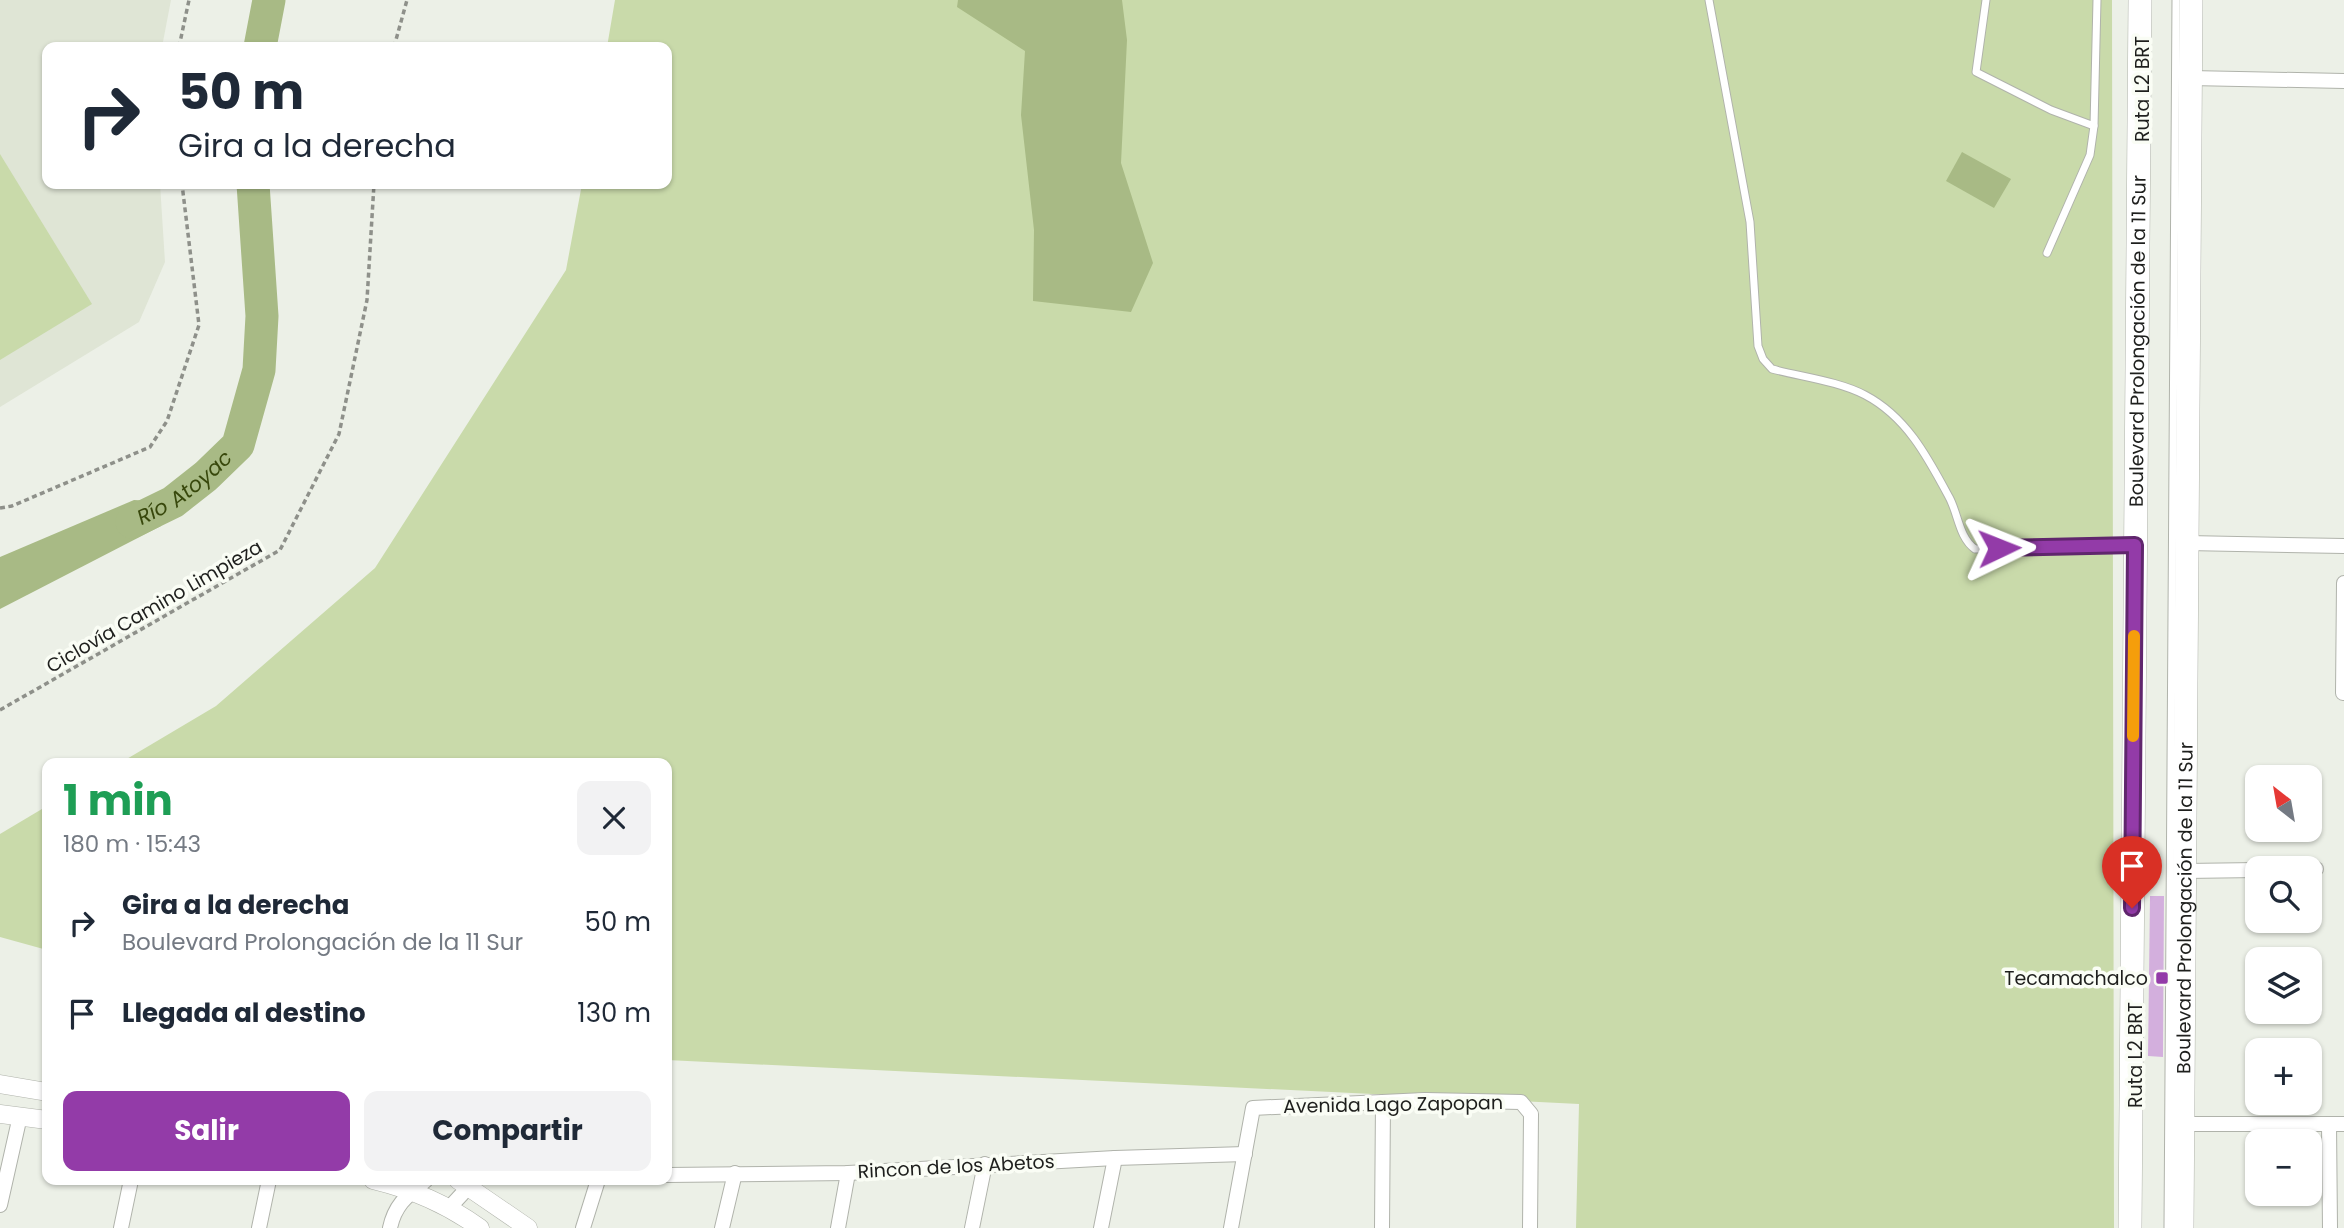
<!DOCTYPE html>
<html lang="es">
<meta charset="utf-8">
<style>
:root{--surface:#fff;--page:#f2f2f3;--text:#1f2937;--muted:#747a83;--accent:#933ba8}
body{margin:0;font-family:Poppins,sans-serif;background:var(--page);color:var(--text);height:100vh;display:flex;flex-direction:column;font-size:26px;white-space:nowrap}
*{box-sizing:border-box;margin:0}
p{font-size:23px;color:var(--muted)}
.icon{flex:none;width:38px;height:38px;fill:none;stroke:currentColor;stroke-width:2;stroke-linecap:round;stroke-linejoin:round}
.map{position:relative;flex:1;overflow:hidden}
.panel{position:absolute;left:42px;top:758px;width:630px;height:427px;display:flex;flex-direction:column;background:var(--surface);border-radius:14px;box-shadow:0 2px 5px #0004}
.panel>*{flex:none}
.hud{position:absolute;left:42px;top:42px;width:630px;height:147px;border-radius:14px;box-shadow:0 2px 5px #0004;background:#fff;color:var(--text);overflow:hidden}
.needle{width:46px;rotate:329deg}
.buttons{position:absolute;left:2245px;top:765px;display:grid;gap:14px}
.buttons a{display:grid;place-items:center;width:77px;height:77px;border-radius:14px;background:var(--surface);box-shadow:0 2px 5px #0004;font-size:35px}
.pin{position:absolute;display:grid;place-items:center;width:60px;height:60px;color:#fff;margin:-72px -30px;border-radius:50% 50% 50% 0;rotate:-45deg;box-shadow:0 0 7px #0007}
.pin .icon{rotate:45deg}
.me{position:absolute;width:77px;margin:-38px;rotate:88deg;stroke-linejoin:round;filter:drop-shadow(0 0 5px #0008)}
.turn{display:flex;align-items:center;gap:24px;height:147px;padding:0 21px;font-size:32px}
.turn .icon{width:91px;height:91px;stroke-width:2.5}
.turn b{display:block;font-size:49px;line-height:60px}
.round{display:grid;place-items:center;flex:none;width:74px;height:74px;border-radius:14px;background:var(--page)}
.overview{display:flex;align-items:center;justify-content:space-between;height:119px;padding:0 21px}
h1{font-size:42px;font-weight:700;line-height:52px;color:#1e9e55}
.primary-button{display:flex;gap:14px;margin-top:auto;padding:14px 21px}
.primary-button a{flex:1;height:80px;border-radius:14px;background:var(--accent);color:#fff;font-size:28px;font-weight:700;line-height:80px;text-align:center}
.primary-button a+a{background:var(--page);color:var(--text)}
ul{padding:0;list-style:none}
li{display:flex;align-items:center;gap:21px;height:91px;padding:0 21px}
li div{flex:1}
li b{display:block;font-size:26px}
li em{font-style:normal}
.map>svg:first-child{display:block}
.built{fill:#dfe5d5}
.green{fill:#c9daaa}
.water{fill:#a8ba85}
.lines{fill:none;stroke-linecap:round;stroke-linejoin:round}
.river{stroke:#a8ba85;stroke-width:33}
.building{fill:#d3afdd}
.service-casing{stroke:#b0b3ab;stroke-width:9}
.minor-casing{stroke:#b0b3ab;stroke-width:16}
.tertiary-casing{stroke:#b0b3ab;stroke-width:19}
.primary-casing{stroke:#b0b3ab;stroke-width:24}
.path{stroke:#8e908a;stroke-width:3.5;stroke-dasharray:5 3.5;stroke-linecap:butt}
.service{stroke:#fff;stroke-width:7}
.minor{stroke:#fff;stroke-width:14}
.tertiary{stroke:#fff;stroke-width:18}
.primary{stroke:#fff;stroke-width:23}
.route-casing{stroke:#60266d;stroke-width:18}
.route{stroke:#933ba8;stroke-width:12}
.slow{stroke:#f59e0b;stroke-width:12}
.poi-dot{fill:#933ba8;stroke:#fafdf5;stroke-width:2.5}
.labels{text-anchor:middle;stroke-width:7;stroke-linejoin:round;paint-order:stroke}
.street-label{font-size:19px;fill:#1e1f1d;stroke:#fafdf5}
.poi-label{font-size:19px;fill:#1e1f1d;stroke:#fafdf5;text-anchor:end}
.water-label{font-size:21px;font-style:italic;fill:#38480c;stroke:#fafdf5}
</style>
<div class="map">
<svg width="2344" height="1228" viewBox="0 0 2344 1228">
<rect width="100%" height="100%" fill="#ecf0e7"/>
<!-- built -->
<polygon class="built" points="0,0 171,0 162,47 47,47 47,184 160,184 165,262 139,322 0,407"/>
<!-- green -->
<g class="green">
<polygon points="615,0 2112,0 2114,1228 1576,1228 1579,1104 667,1060 667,763 120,763 216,706 375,568 566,270 582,184 667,184 667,47 607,47"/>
<polygon points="0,154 92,304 0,360"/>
<polygon points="47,806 47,950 0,937 0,834"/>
</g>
<!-- water -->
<g class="water">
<polygon points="958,0 1122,0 1127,40 1121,163 1153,263 1131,312 1033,301 1034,230 1021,115 1025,51 957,7"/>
<polygon points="1962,152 2011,179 1994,208 1946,181"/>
<polygon points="134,500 173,502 161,526 0,609 0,557"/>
</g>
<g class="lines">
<!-- river -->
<g class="river">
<polyline points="260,47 269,0"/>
<path id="s1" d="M132 522 173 502 206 476 238 445 259 370 262 316 253 184"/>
</g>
</g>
<!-- building -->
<polygon class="building" points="2150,896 2164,896 2163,1057 2148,1056"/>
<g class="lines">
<defs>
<g id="service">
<path d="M1709 0 1750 222 1758 346 1763 359 1772 369C1802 377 1838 381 1865 395 1907 417 1928 458 1949 497 1958 513 1959 538 1975 549L2133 545"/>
<polyline points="1986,0 1976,72 2051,110 2094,126 2097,0"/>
<polyline points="2047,253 2090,155 2094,126"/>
<polyline points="2168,1228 2176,0"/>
</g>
<g id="minor">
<polyline points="2190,78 2344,81"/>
<polyline points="2187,543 2344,546"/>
<polyline points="2343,693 2344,583"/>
<polyline points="2310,869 2316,869"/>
<polyline points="2185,871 2258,870"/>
<polyline points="2183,1124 2344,1124"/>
<polyline points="2329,1124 2330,1228"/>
<polyline points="667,1175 848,1173 1115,1158 1245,1154"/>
<polyline points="0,1205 20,1116"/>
<polyline points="450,1207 475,1180"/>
<polyline points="121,1228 131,1180"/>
<polyline points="259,1228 269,1180"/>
<path d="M390 1228C395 1204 408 1195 426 1180"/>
<polyline points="583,1228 598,1180"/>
<polyline points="722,1228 735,1173"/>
<polyline points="838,1228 848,1173"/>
<polyline points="972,1228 985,1164"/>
<polyline points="1101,1228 1115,1158"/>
<polyline points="1231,1228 1253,1108 1425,1100 1521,1102 1531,1114 1530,1228"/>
<polyline points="1382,1228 1383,1102"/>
</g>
<g id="tertiary">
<polyline points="0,1084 47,1092"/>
<polyline points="0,1114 47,1120"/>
<path d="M373 1180C414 1190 446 1204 480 1228"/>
<polyline points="458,1180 528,1228"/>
</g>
<g id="primary">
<path id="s2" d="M2130 1228 2140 0"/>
<path id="s3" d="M2182 1228 2191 0"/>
</g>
</defs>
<!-- service casing -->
<use href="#service" class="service-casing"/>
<!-- minor casing -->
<use href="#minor" class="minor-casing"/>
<!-- tertiary casing -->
<use href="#tertiary" class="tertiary-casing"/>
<!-- primary casing -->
<use href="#primary" class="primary-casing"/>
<!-- path -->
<g class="path">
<polyline points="179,47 189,0"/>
<polyline points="394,47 407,0"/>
<polyline points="0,508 12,506 150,447 167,421 199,325 182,184"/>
<polyline points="0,710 280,550 339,434 367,300 374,184"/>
</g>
<!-- service -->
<use href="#service" class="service"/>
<!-- minor -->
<use href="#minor" class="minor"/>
<!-- tertiary -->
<use href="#tertiary" class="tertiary"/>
<!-- primary -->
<use href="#primary" class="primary"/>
</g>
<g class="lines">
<defs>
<polyline id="route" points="1999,548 2135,545 2132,908"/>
</defs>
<!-- route casing -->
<use href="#route" class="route-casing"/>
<!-- route -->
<use href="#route" class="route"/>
<!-- slow -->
<polyline class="slow" points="2133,736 2134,636"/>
</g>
<!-- markers -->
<rect class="poi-dot" x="2155" y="971" width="14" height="14" rx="3.5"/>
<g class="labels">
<!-- street labels -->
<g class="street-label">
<text transform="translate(2142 89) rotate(-90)" y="7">Ruta L2 BRT</text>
<text dy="7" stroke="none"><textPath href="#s2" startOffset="887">Boulevard Prolongación de la 11 Sur</textPath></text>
<text transform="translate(154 606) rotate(-30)" y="7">Ciclovía Camino Limpieza</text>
<text dy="7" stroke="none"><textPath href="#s3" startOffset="320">Boulevard Prolongación de la 11 Sur</textPath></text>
<text transform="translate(2135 1055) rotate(-90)" y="7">Ruta L2 BRT</text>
<text transform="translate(1393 1104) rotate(-1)" y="7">Avenida Lago Zapopan</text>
<text transform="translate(956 1166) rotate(-3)" y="7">Rincon de los Abetos</text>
</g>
<!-- poi labels -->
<g class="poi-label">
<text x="2148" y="985">Tecamachalco</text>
</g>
<!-- water labels -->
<g class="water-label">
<text dy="7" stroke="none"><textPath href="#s1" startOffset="63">Río Atoyac</textPath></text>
</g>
</g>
</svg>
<div class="buttons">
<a><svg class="needle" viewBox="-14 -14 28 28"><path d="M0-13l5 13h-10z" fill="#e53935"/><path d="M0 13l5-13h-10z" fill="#747a83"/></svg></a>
<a><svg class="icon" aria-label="search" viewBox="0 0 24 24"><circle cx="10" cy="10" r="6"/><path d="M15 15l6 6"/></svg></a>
<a><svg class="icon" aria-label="layers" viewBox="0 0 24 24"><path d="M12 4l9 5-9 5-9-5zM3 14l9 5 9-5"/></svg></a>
<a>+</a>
<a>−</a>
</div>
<div class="pin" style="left:2132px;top:908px;background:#d93025"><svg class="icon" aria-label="arrive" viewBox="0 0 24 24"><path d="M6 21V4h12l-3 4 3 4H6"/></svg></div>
<svg class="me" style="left:1999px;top:548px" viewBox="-20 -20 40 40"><path d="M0-17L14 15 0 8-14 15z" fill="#933ba8" stroke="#fff" stroke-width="4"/></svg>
<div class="hud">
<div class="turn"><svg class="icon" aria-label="right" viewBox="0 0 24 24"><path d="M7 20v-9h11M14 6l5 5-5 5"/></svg><div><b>50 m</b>Gira a la derecha</div></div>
</div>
<section class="panel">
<div class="overview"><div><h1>1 min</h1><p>180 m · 15:43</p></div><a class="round"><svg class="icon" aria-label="close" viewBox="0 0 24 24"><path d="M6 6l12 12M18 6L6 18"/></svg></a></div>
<ul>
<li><svg class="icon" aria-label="right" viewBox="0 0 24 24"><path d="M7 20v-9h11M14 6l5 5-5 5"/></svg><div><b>Gira a la derecha</b><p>Boulevard Prolongación de la 11 Sur</p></div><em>50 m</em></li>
<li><svg class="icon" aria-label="arrive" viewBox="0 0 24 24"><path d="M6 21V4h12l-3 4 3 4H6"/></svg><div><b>Llegada al destino</b></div><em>130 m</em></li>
</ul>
<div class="primary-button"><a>Salir</a><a>Compartir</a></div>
</section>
</div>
